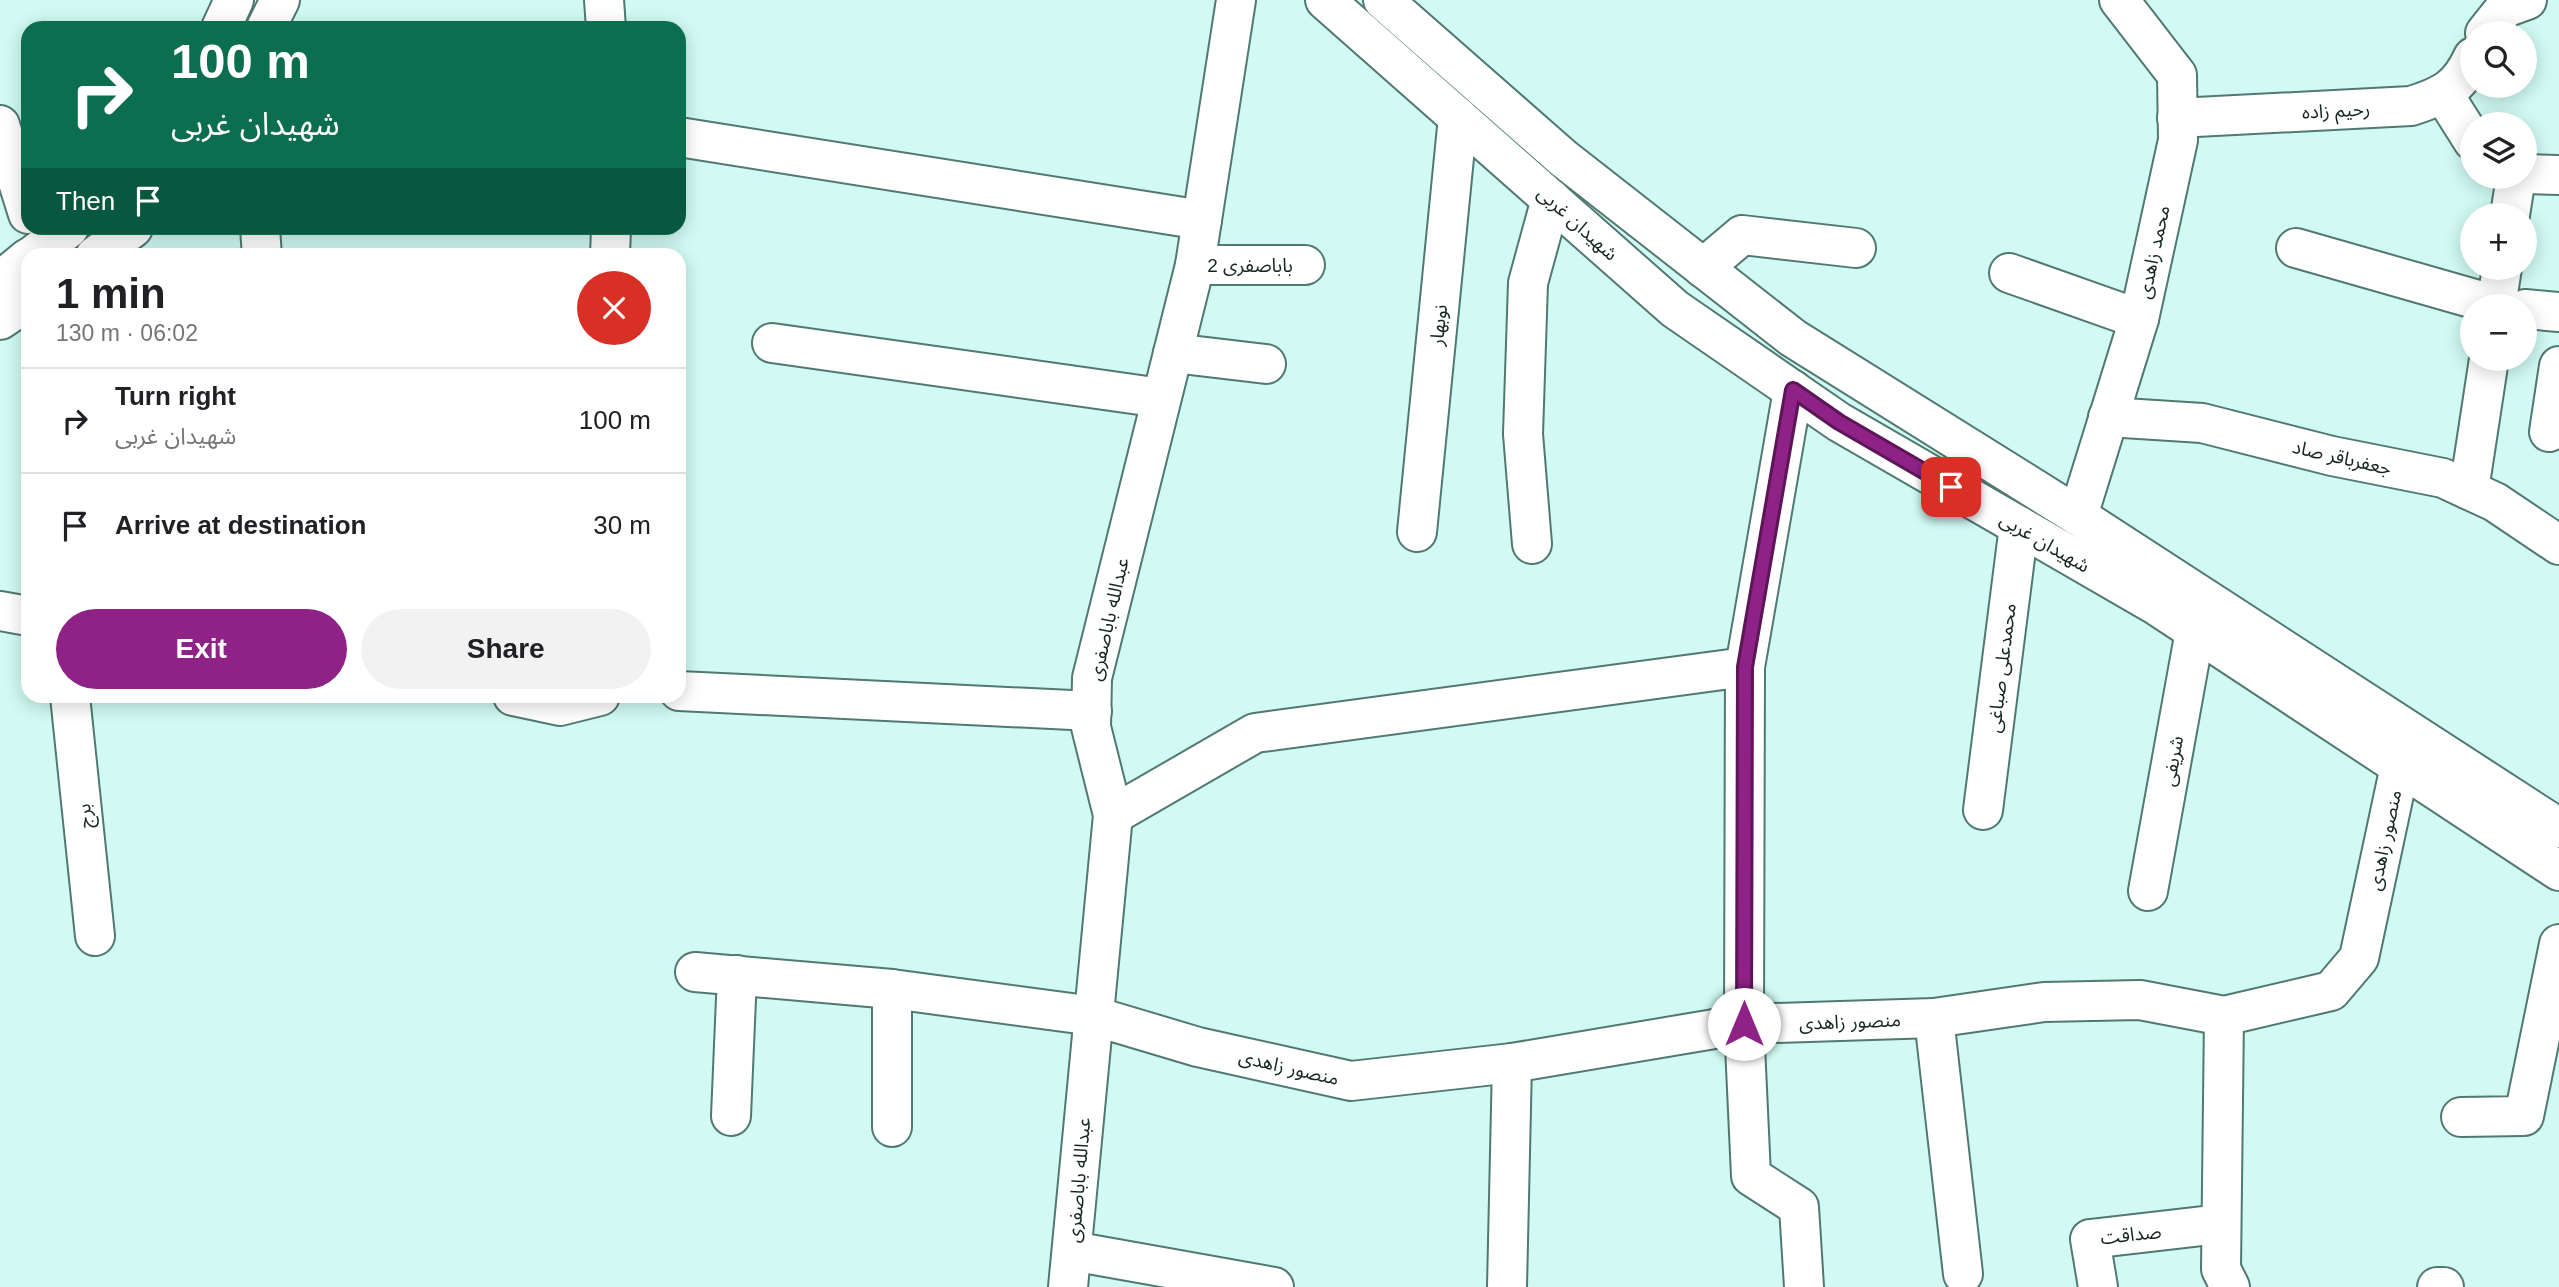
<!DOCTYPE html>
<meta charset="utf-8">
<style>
:root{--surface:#fff;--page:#f2f2f2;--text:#202124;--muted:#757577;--line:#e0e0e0;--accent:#8e2286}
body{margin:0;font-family:Helvetica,"Noto Sans Arabic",sans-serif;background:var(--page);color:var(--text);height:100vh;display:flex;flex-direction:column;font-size:26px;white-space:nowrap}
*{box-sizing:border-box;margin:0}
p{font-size:23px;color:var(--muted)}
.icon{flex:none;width:38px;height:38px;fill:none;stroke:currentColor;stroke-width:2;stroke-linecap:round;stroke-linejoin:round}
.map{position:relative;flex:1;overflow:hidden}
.details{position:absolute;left:21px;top:248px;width:665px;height:455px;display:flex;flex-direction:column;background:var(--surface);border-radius:21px;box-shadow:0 4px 18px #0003}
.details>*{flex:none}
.hud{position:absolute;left:21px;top:21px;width:665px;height:214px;border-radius:21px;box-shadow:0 4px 18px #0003;background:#0b6e4f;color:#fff;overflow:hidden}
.controls{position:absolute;left:2460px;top:21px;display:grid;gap:14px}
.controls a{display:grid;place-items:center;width:77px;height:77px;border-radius:50%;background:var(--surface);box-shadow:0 4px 18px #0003;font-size:35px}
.pin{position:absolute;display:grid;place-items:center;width:60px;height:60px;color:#fff;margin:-30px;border-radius:14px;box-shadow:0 4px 10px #0006}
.me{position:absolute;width:77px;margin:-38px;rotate:0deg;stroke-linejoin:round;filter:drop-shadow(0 0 5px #0008)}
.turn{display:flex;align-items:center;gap:24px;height:147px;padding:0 35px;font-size:32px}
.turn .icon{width:91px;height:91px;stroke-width:2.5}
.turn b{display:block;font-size:49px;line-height:60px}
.then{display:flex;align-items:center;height:66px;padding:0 35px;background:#0003;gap:14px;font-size:26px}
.round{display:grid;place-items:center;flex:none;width:74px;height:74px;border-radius:37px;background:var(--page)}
.headline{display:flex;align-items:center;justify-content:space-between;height:119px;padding:0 35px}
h1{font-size:42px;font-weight:600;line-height:52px}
.action{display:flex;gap:14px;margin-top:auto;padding:14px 35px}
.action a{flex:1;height:80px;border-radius:42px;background:var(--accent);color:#fff;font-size:28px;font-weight:600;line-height:80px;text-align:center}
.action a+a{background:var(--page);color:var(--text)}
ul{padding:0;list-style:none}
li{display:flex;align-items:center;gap:21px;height:105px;padding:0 35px;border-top:2px solid var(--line)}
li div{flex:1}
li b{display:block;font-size:26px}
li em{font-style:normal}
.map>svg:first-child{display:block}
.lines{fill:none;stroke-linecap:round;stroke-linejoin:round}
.street-casing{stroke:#517871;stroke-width:42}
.secondary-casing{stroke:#517871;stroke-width:42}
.street{stroke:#fff;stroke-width:38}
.secondary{stroke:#fff;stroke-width:38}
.route-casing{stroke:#5c1657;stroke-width:18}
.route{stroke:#8e2286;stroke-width:12}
.labels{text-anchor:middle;stroke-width:5;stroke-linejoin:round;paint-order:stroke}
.street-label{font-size:19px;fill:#152522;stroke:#fff}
</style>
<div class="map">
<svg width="2559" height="1287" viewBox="0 0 2559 1287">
<rect width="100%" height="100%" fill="#d0faf3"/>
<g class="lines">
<defs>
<g id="street">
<polyline points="604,0 606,28"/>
<polyline points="2485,33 2505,8 2527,0"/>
<polyline points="2444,95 2473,141"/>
<path d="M2177 118 2411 106C2443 96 2459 88 2473 57"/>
<polyline points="0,125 28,214"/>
<polyline points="679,137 1202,220"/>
<polyline points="2525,174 2559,175"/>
<polyline points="2510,215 2516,177"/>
<polyline points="260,228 262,256"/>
<polyline points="2296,248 2499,306"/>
<polyline points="610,256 611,228"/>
<polyline points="1195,265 1305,265"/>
<polyline points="1703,268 1742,235 1856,248"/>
<polyline points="2009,273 2139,319"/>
<polyline points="2496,306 2502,268"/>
<polyline points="2525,309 2559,312"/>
<polyline points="772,343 1161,398"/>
<polyline points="1173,353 1266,364"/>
<polyline points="1793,390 1745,667 1744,1024 1751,1176 1799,1207 1804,1287"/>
<polyline points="2108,417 2202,423 2332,456 2443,478 2495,502 2559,545"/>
<polyline points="2549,432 2559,366"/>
<polyline points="2469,490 2489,359"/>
<polyline points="2078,516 2139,319 2178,140 2177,75 2119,0"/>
<polyline points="1417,532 1458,117"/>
<polyline points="1532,544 1523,434 1528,283 1551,199"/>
<polyline points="0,611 28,616"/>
<polyline points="679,691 1092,711"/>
<polyline points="70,696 95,936"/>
<polyline points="513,696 560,706 600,696"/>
<polyline points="1983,810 2019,526"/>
<polyline points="1113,815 1255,733 1745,667"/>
<polyline points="2148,891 2195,631"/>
<polyline points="695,972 892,989 1094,1016 1198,1047 1351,1081 1512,1063 1744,1024 1934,1018 2044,1002 2140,1000 2224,1016 2331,991 2359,958 2400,766"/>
<polyline points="2224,1016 2221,1269 2230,1287"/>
<polyline points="1934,1018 1963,1274"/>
<polyline points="731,1116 737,975"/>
<polyline points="2461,1117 2524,1116 2559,944"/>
<polyline points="892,1127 892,989"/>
<polyline points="1072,1251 1274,1287"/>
<polyline points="1507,1287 1512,1063"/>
<polyline points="2098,1287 2090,1239 2220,1224"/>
<polyline points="2437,1287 2444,1287"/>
</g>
<g id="secondary">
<polyline points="1325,0 1675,309 1839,422 2154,604 2559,871"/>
<polyline points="1383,0 1563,158 1793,338 2078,516 2559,828"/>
<polyline points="221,28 234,0"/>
<polyline points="266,28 280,0"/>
<polyline points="32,256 69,228"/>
<polyline points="95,256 133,228"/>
<polyline points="0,281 28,258"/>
<polyline points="0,320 28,301"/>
<polyline points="1068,1287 1113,815 1091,727 1092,678 1195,265 1236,0"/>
</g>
</defs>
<!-- street casing -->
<use href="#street" class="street-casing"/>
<!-- secondary casing -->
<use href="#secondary" class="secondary-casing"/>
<!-- street -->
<use href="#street" class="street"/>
<!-- secondary -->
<use href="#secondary" class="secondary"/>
</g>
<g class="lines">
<defs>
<polyline id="route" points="1744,1024 1745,667 1793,390 1839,422 1951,487"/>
</defs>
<!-- route casing -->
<use href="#route" class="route-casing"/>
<!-- route -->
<use href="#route" class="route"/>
</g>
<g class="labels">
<!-- street labels -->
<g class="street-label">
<text transform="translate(2336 110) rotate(-3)" y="7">رحیم زاده</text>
<text transform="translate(1578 223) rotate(42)" y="7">شهیدان غربی</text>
<text transform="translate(2153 252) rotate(-78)" y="7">محمد زاهدی</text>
<text x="1250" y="272">باباصفری 2</text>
<text transform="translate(1438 325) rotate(-84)" y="7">نوبهار</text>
<text transform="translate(2342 457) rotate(13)" y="7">جعفرباقر صاد</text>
<text transform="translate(2045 542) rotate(30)" y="7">شهیدان غربی</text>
<text transform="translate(1108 619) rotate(-77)" y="7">عبدالله باباصفری</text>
<text transform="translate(2001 668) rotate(-83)" y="7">محمدعلی صباغی</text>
<text transform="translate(2172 761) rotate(-80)" y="7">شریفی</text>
<text transform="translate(84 816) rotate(-95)" y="7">برج</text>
<text transform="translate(2384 840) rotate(-78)" y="7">منصور زاهدی</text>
<text transform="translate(1850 1021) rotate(-2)" y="7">منصور زاهدی</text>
<text transform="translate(1289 1067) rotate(13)" y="7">منصور زاهدی</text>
<text transform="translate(1078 1180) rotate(-85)" y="7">عبدالله باباصفری</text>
<text transform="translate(2131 1234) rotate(-6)" y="7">صداقت</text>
</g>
</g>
</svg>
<div class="controls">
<a><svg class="icon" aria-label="search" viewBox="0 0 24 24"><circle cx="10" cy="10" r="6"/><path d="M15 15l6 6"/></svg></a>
<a><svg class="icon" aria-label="layers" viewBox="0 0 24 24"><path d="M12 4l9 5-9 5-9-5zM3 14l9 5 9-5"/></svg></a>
<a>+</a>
<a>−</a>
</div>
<div class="pin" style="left:1951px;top:487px;background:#d93025"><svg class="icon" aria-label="arrive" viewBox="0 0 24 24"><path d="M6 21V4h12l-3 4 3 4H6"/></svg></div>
<svg class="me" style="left:1744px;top:1024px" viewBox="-20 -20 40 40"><circle r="19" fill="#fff"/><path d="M0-13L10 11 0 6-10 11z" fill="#8e2286"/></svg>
<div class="hud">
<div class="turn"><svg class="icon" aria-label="right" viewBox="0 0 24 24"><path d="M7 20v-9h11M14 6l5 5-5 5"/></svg><div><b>100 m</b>شهیدان غربی</div></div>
<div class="then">Then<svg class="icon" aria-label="arrive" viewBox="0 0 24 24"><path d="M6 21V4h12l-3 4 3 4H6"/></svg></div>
</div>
<section class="details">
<div class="headline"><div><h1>1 min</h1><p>130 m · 06:02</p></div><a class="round" style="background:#d93025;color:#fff"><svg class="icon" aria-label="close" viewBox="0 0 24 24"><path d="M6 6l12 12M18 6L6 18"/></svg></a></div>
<ul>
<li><svg class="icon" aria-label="right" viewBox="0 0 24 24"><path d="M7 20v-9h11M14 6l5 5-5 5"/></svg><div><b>Turn right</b><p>شهیدان غربی</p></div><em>100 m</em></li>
<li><svg class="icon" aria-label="arrive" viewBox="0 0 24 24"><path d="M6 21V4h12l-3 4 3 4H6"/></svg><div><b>Arrive at destination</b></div><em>30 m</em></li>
</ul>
<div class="action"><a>Exit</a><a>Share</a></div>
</section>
</div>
